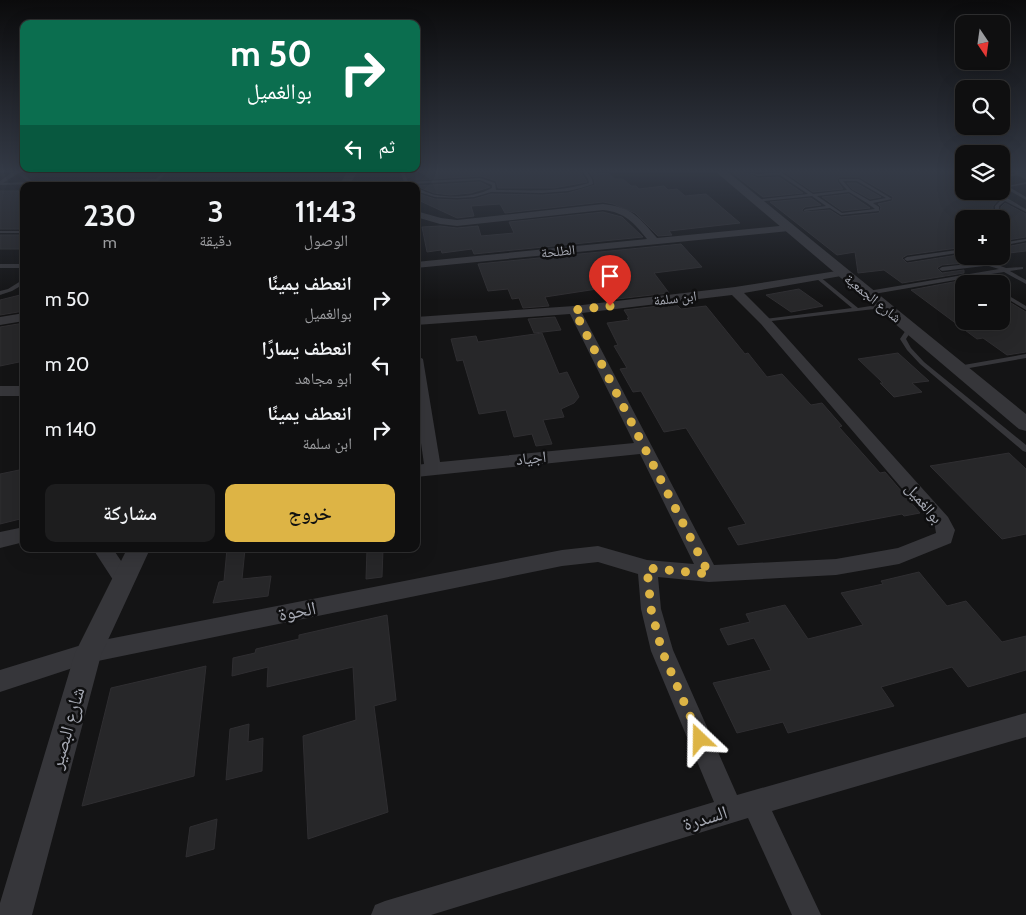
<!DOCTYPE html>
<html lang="ar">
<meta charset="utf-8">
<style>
:root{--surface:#0f0f10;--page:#1d1d1e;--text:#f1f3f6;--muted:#9b9c9f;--line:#2f2f30;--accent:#ddb445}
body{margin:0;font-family:Cabin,"Noto Naskh Arabic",sans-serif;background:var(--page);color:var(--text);direction:rtl;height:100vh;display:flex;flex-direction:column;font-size:19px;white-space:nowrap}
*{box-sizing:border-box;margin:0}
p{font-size:16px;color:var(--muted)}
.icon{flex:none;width:28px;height:28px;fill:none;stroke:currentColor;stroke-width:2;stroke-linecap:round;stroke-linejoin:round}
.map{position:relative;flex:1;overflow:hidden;direction:ltr}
.sheet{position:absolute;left:20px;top:182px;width:400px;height:370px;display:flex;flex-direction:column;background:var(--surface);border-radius:10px;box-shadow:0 5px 20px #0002,0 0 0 1px var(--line);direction:rtl}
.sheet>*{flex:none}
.banner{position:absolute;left:20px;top:20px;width:400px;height:152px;border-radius:10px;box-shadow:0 5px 20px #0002,0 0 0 1px var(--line);direction:rtl;background:#0b6e4f;color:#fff;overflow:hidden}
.needle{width:32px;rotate:167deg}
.tools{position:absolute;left:955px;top:15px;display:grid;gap:10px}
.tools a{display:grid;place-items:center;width:55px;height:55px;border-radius:10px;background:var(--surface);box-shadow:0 5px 20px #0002,0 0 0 1px var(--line);font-size:25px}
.pin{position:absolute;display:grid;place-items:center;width:42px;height:42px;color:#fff;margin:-51px -21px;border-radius:50% 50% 50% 0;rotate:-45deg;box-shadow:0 0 5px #0007}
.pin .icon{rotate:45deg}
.me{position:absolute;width:55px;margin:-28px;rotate:337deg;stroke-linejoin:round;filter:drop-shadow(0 0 4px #0008)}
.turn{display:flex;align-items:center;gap:18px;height:105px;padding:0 25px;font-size:22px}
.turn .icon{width:65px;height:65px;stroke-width:2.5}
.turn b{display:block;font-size:35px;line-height:42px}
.then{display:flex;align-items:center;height:48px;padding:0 25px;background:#0003;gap:10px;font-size:19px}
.eta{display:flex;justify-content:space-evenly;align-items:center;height:85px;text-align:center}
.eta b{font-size:30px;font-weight:600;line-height:35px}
.cta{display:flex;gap:10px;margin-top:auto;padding:10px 25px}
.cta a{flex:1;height:58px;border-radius:10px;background:var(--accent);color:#111;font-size:20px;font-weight:600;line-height:58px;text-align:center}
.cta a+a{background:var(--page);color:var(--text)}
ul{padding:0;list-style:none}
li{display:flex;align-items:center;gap:15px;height:65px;padding:0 25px}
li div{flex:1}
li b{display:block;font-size:19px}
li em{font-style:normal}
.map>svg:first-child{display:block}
.building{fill:#272729;stroke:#2f2e31}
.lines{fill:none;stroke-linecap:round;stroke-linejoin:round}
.service{fill:#36363a;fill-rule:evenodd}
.minor{fill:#36363a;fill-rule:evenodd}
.tertiary{fill:#36363a;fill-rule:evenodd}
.route{stroke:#ddb445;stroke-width:9;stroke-dasharray:0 16.2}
.labels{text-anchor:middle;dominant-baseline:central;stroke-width:5;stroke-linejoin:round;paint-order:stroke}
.far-street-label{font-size:14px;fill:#a7aab4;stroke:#0f0f10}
.street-label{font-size:16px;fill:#a7aab4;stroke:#0f0f10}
.near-street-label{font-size:19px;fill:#a7aab4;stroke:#0f0f10}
</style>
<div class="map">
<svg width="1026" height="915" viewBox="0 0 1026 915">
<rect width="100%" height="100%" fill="#141415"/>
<path class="building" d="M416,172H581L587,182L554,188H498L496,181L481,176L416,180Z
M589,172H595L597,174L608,173L615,179H623L631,186H636L639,189L664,186L668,190L677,189L685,196L706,194L740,223L669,231L672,235L658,236L635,213L613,204L603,202L505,213L500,204L471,206L474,216L457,218L416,199V193L435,199L457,200L474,199L491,194L542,195L568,193L595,185L594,179Z
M731,172H744L758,178L779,177L803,193L763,197Z
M784,172H949L964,181V191H986L999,199L993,206V217L995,219H964V247L907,255L902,258L907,263L964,254V263L942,265L937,268L942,273L964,270V273L902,283L884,270L858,273L855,252L837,255L770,202L811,198L821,205L805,207L802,210L803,212L830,210L841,217L879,213L881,207L878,204L892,201L893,197L859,177H839L837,181L843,189L813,192Z
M480,182L490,187L471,193L450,195L434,193L416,186Z
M847,183H856L881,197L870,199L852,189Z
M0,191H24V229H0Z
M849,194L870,208L842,211L822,197Z
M1005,203L1026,214V237L1001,241V219H996L1000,217L1001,207Z
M603,212L622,217L643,237L474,254L472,249L442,253L441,250L427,252L422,227L440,226L457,228L478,226L481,236L514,233L509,222Z
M0,235H24V249H0Z
M1026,243V251L1001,254V248Z
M681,244L702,267L654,273L669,293L617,299L610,287L545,297L549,306L523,308L519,298L512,299L508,289L488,291L478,264Z
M964,280V321H1001V297L1026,312V352L1007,355L983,338L977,339L911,290Z
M799,289L823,306L791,312L766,295Z
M24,294V311L0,315V300Z
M676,304L681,309L706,306L745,354L748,353L767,377L782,374L811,405L822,403L842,426L839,427L880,473L885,472L920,513L904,516L902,514L738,545L728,528L746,524L686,428L664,432L641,391L633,392L620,369L627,368L614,346L618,345L607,323L629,320L627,318H629L624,310Z
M555,317L561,330L534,333L528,319Z
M24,323V361L0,366V327Z
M542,333L559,374L567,372L579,397L574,403L561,409L564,417L543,420L552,444L536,446L532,434L514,437L506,410L479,414L463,360L457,361L451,339L476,336L478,342Z
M898,353L929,381L912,383L922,392L894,397L880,383H883L858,359Z
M1009,453L1026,469V534L1002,539L930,466Z
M24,469V518L0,524V474Z
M227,549H245L242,579L271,576L268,596L213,603L219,582L224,581Z
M367,549H383L382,577L366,579Z
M919,572L947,606L966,601L1002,642L1026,636V670L968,687L952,667L881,687L894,706L788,733L783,722L737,733L713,683L771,670L754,638L728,645L720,629L750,622L746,614L785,605L808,639L863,625L841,593L883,584L881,581Z
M387,615L396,700L374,706L388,812L308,839L303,736L356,720L353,667L267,687L268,667L232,676L233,658L255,653L256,649L299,639V635Z
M206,666L194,776L82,806L111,688Z
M249,724L248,742L263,738L262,771L226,780L230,729Z
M217,819L214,849L186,857L190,827Z"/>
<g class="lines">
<path class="service" d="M13,172H21L33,182L156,179L163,172H167L153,186H149L153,181L0,185V181ZM18,173L28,182L3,183Z
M400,172H404L408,182L480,178L495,183L496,190C527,190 558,193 589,183L588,179L583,172H587L592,179L593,184L581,188L568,191L542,193L491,192L474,197L457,198L435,197L416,191V188C423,190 429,194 436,195C453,198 476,197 492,188V185L480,180L411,184L412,185L410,186L405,184Z
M746,172L758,174L781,172L813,194L847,190L839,181V179H859L892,199L873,203L879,207V211L841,215L830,208L804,211V210L806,209L826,206L812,196L756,202L754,201V200L808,194L780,175L758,176ZM843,181H857L886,198L870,201L851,190ZM849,192L867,203L875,209L842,213L817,196Z
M951,172H956L964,176V179Z
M1022,173L1023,174L1021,175L1001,177V175Z
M293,182H346L348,183L346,184H292L291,183Z
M1026,182V184L1009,187L1026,197V200L1003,187Z
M988,191C999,191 1016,204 1026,209V212L1005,201L999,206V216L995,217V206L1002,199Z
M0,231H24V233H0Z
M1026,239V241L1001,246V243Z
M964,249V252L907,261L904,259L907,257Z
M984,262L992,263L1006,268L1023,267V269L1010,271L1026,280V284L1004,272L979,276L990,284H983L973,277L868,295L865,293L868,291L999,269L989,266H984L942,271L939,269L942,267Z
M0,264H24V268H0Z
M819,276L858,308L883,304L886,306L883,308L763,322V320L765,319L852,308L817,279L816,278Z
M24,279V284L12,291L0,295V291L8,289Z
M1001,291L1026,306V310L1001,295Z
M910,326L913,328L906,339L911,348L924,362L1026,445V452L1023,451L920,364L907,350L900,339L908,327Z
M1026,354V358L958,370L955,368L958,366Z"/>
<path class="minor" d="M603,204C632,207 639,217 657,238L789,225L794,228L789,231L416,268V262L647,239C634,223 625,212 603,210L457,226L440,224L416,217V211L441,218L457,220Z
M843,270L849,273L847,275L744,293L769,318L948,517L955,530L951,543L899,564L836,575L709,582L658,577L661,609L673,650L737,795L1026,713V737L772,811L821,915H792L748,818L431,915H371L375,905L385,901L714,802L651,651L641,609L638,574L598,562L562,566L88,663L0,692V670L88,643L562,550L598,546L647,560L694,564L640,454L416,477V465L424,464L416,408V355L423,359L440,462L634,443L570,314L416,325V317L574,306L735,287ZM732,295L761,324L935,527L936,533L898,548L836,559L714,565L582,313Z
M24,313V321L0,325V317Z
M0,386H24V396H0Z
M24,527V542L0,548V532Z
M93,549H113L134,580L131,586L124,589L117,586Z"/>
<path class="tertiary" d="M347,172H357L349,186H339Z
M716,172H728L1026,414V431L1019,429Z
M1012,172L1026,173V180Z
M127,549H150L101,655L32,915H0V903L75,653Z"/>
</g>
<linearGradient id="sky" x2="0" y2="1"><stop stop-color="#0b0b0c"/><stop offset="0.57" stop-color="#343a46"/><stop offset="1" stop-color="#343a46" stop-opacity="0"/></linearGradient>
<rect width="1026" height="300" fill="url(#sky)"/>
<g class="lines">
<path class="route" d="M610,306L574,310L709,574L647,568L651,609L662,651L700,739"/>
</g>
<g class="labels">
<g class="far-street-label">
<text transform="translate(558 251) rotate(-6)">الطلحة</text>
<text transform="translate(675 298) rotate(-7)">ابن سلمة</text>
<text transform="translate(873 298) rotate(39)">شارع الجمعية</text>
</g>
<g class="street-label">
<text transform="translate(531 458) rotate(-6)">اجياد</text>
<text transform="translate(924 503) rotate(50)">بوالغميل</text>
</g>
<g class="near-street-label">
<text transform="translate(297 611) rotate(-11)">الحوة</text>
<text transform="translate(67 728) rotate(-74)">شارع البصير</text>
<text transform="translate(705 818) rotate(-17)">السدرة</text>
</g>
</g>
</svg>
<div class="tools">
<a><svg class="needle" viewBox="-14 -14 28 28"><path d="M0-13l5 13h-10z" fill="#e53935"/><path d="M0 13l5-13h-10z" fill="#9b9c9f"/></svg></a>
<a><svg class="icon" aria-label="search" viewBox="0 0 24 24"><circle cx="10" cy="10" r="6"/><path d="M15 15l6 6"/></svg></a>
<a><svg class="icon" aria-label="layers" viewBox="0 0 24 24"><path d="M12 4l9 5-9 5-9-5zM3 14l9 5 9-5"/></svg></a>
<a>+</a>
<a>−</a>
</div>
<div class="pin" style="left:610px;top:306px;background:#d93025"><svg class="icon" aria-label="arrive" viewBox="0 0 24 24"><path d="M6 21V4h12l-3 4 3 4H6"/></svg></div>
<svg class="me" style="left:700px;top:739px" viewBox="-20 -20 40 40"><path d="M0-17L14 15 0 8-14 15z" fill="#ddb445" stroke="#fff" stroke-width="4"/></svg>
<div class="banner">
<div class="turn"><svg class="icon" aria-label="right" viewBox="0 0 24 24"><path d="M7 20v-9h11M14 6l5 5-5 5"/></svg><div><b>50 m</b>بوالغميل</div></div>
<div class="then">ثم<svg class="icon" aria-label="left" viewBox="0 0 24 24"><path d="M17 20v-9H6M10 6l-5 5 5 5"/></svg></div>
</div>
<section class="sheet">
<div class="eta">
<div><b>11:43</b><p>الوصول</p></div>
<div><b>3</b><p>دقيقة</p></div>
<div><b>230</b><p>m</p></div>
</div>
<ul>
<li><svg class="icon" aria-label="right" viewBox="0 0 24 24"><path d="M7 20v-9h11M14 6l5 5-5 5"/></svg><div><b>انعطف يمينًا</b><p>بوالغميل</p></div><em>50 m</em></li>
<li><svg class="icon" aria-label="left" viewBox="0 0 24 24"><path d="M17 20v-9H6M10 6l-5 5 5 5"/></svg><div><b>انعطف يسارًا</b><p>ابو مجاهد</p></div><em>20 m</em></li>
<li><svg class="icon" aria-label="right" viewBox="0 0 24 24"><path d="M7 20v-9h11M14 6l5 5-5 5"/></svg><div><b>انعطف يمينًا</b><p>ابن سلمة</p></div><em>140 m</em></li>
</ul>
<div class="cta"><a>خروج</a><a>مشاركة</a></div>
</section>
</div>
